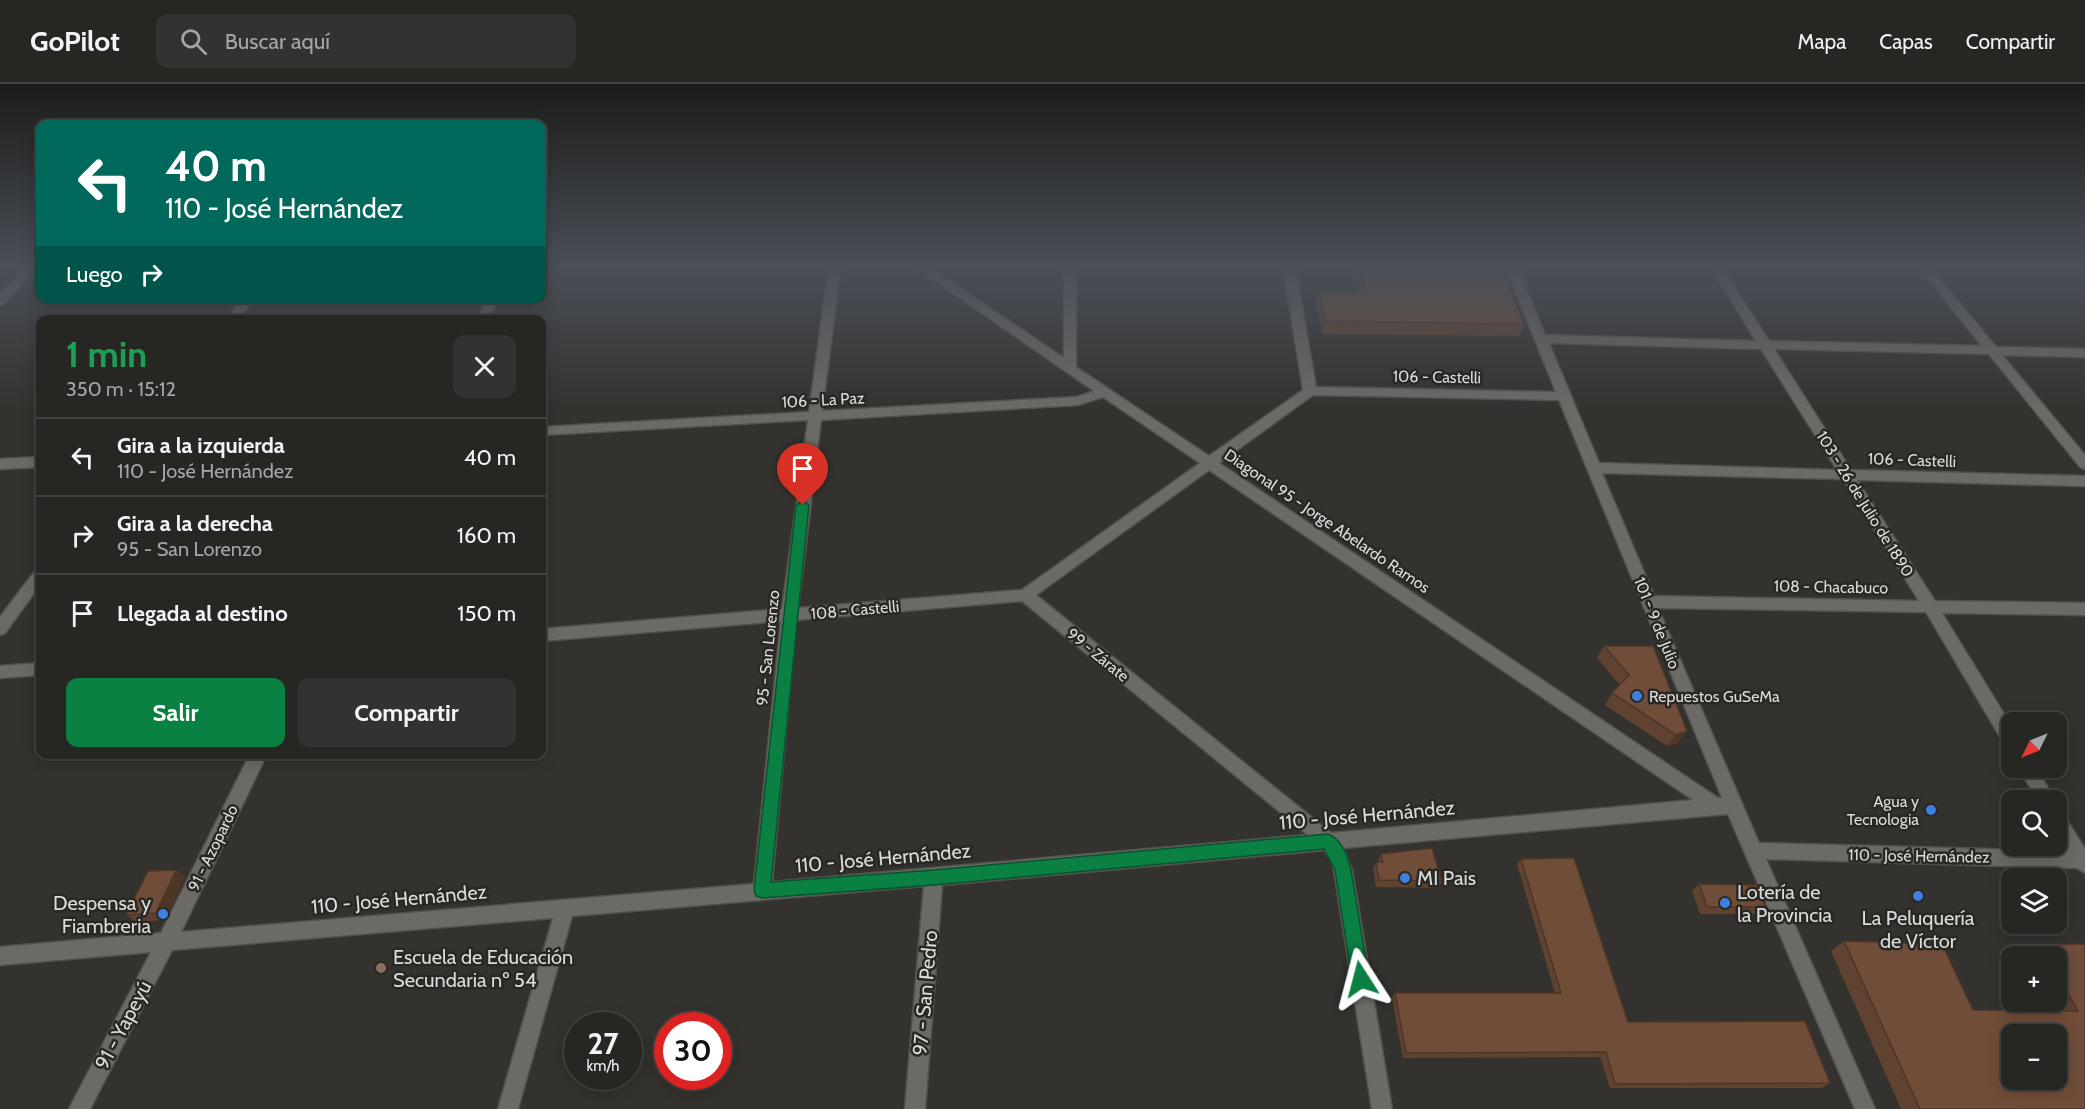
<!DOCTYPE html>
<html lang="es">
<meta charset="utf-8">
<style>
:root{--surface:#262623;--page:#323230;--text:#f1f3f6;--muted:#a4a5a6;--line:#424341;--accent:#0b8043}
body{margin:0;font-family:Cabin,sans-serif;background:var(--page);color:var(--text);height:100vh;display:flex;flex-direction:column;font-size:22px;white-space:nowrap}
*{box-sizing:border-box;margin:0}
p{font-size:20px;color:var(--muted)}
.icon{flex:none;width:33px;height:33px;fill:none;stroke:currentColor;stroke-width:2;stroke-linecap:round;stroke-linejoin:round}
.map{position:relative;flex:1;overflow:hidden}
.details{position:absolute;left:36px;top:231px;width:510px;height:444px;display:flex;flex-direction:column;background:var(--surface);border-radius:12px;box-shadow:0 3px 15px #0003,0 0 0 2px var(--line)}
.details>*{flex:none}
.top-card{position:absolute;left:36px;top:36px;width:510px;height:183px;border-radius:12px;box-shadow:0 3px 15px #0003,0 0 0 2px var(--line);background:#00695c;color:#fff;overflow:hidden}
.needle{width:39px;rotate:227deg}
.fabs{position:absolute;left:2001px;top:628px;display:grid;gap:12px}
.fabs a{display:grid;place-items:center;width:66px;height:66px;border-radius:12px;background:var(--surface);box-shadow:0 3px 15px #0003,0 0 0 2px var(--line);font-size:30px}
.speed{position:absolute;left:564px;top:928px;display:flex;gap:12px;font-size:30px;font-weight:700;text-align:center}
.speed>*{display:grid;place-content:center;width:78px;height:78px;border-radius:50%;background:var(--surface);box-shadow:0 3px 15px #0003,0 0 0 2px var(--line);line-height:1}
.speed small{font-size:15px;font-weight:400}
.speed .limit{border:9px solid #d22;background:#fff;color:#111}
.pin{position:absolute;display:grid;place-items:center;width:51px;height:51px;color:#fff;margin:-62px -26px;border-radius:50% 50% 50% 0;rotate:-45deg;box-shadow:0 0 6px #0007}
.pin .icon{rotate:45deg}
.me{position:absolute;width:66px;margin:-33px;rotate:351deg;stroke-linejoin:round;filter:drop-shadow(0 0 4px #0008)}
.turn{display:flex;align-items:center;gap:21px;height:126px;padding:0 30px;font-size:27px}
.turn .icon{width:78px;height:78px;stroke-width:2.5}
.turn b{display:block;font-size:42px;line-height:51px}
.then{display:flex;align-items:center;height:57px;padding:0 30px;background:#0003;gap:12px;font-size:22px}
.round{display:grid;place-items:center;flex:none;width:63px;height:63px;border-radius:12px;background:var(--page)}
.overview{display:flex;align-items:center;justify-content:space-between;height:102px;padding:0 30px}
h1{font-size:36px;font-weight:800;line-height:45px;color:#1e9e55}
.primary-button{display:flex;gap:12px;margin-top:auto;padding:12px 30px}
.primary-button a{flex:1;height:69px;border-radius:12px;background:var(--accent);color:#fff;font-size:24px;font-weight:800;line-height:69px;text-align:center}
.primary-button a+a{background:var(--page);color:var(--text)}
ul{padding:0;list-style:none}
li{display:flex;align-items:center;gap:18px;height:78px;padding:0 30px;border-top:2px solid var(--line)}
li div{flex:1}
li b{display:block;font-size:22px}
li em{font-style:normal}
header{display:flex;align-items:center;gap:36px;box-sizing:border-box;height:84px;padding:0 30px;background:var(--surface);border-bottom:2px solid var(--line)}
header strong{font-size:28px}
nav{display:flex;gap:33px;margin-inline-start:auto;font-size:21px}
.search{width:420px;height:54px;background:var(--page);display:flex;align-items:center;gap:15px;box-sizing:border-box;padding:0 21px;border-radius:12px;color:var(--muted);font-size:22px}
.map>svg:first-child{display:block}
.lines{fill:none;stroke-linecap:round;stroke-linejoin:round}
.minor-casing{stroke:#51504d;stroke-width:3}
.minor{fill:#6b6a66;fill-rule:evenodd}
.wall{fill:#604230}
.shaded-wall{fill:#4e3627}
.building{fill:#704d38;stroke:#4e3627;stroke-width:1.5;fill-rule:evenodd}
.route{fill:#0b8043;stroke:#07532c;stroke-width:1.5}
.shop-dot{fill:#3f7fe0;stroke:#292825;stroke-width:2}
.education-dot{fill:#8d6e63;stroke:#292825;stroke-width:2}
.labels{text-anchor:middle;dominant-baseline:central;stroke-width:5;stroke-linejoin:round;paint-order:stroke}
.street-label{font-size:16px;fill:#dbdbd9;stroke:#292825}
.poi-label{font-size:16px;fill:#dbdbd9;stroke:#292825;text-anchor:start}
.near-street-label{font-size:20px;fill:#dbdbd9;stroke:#292825}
.near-poi-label{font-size:20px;fill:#dbdbd9;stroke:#292825;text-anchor:start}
</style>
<header>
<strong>GoPilot</strong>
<div class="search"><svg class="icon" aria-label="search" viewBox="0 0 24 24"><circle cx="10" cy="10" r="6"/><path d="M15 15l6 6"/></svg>Buscar aquí</div>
<nav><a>Mapa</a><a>Capas</a><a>Compartir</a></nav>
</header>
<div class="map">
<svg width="2085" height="1025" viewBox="0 0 2085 1025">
<rect width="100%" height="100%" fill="#33322f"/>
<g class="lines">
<g class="minor-casing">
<path id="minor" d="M26,182H38L4,220L0,221V210Z
M829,182H841L822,327L1077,313L1094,307L914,182H927L1064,274V182H1076V283L1209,372L1303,306L1283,182H1295L1316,303L1556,308L1505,182H1517L1545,251L1756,257L1710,182H1721L1769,257L1982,262L1918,182H1929L1996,263L2085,265V273L2002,271L2085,371V385L2080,383L1989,270L1774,265L1851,386L2085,392V402L1857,396L1935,517L2085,519V531L1942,529L2012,643V665L2006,663L1926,528L1658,524L1759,759L2067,767L2056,750V725L2062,728L2085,765V789L2077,784L1766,775L1875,1025H1855L1728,730L1343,764L1352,786L1392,1025H1372L1334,786L1332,777L1324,766L942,801L925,1025H905L924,802L572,832L518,1025H498L553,834L172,866L90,1025H69L151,868L0,881V863L161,849L250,670H267L181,848L754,800L781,537L542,557V545L782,525L808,336L542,351V343L809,328ZM1549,259L1761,265L1837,386L1599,379ZM1313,311L1559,316L1722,714H1718L1219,379ZM1103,313L1200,379L1022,506L798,524L821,336L1078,321ZM1209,386L1693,716L1331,749L1036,511ZM1602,389L1843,395L1919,517L1654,512ZM1022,517L1308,751L772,798L796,536Z
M242,214H254L238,236H226Z
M487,214H499L489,236H477Z
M40,373V383L0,385V375Z
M40,485V501L5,549L0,551V533L35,487Z
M40,579V591L0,594V582Z
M2019,684H2036L2056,717H2038Z"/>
</g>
<use href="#minor" class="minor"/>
</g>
<path class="wall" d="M1353,182H1501L1524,240L1519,252L1323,250L1316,220L1319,208L1359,209Z
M1604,562H1653L1678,659L1667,662L1605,621L1612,609L1620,601L1597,574Z
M1381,770L1442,797L1438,804L1376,803L1373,785L1376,778H1378Z
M1521,775L1628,938L1830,999L1822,1004H1610L1600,973L1403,974L1392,914L1395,909H1555L1517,780Z
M176,786L185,793L165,836L136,838L126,831Z
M1699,800L1765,823L1758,830H1700L1692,807Z
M1844,857L1973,926L2055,927L2051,918H2056V873H2026L2024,870L2040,860H2085V1025H1901L1831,867Z"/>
<path class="shaded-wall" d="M1687,647L1678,659L1667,662L1676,651Z
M176,786L185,793L165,836L156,829Z"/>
<path class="building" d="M1359,182H1501L1524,240L1325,237L1319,208L1365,209Z
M1604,562H1653L1687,647L1676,651L1612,609L1629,591Z
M1432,764L1442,797L1379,796L1376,778H1383L1381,770Z
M1574,774L1628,938L1805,937L1830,999L1615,1000L1606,968L1406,969L1395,909H1561L1521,775Z
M176,786L156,829L126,831L148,787Z
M1699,800L1757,801L1765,823H1707Z
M1844,857L1942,860L1973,926L2078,927L2056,889V873H2048L2040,860H2085V1025H1920ZM2012,951H2056V996H2012Z"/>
<linearGradient id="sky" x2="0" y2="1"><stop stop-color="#1c1c1a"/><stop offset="0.56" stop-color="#4a4f58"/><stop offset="1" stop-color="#4a4f58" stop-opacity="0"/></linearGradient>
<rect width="2085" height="326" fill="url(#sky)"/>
<path class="route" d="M803,417L809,421L771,798L934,786L1328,750C1342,755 1348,773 1351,786L1369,895L1367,901L1361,903L1354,901L1352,895L1335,786L1324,765L934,801L762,814L756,812L754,806L796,421Z"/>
<g class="shop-dot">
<circle cx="1637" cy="612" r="6"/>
<circle cx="1931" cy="726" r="6"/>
<circle cx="1405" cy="794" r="6"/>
<circle cx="1918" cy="812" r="6"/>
<circle cx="1725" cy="819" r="6"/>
<circle cx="163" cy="830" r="6"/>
</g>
<circle class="education-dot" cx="381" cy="884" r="6"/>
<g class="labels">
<g class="street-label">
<text transform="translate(1437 293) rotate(1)">106 - Castelli</text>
<text transform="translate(823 316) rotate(-3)">106 - La Paz</text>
<text transform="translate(1912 376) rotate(2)">106 - Castelli</text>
<text transform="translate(1865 420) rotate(58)">103 - 26 de Julio de 1890</text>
<text transform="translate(1327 437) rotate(34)">Diagonal 95 - Jorge Abelardo Ramos</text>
<text transform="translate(1831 503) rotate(1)">108 - Chacabuco</text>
<text transform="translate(855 526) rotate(-5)">108 - Castelli</text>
<text transform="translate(1657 539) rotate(68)">101 - 9 de Julio</text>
<text transform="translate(768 564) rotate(-84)">95 - San Lorenzo</text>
<text transform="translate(1098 571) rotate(39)">99 - Zárate</text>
<text transform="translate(213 764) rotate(-64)">91 - Azopardo</text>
<text transform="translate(1919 772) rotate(1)">110 - José Hernández</text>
</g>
<g class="poi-label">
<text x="1649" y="612">Repuestos GuSeMa</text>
<text x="1919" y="717" text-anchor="end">Agua y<tspan x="1919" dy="18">Tecnologia</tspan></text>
</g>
<g class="near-street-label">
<text transform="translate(1367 731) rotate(-5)">110 - José Hernández</text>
<text transform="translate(883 774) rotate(-5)">110 - José Hernández</text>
<text transform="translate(399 815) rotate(-5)">110 - José Hernández</text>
<text transform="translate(925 909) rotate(-85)">97 - San Pedro</text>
<text transform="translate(123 941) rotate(-62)">91 - Yapeyú</text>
</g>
<g class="near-poi-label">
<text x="1417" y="794">MI Pais</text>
<text x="1737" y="808">Lotería de<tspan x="1737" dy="23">la Provincia</tspan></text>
<text x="151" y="819" text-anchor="end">Despensa y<tspan x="151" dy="23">Fiambreria</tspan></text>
<text x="1918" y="834" text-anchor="middle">La Peluquería<tspan x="1918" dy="23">de Víctor</tspan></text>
<text x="393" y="873">Escuela de Educación<tspan x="393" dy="23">Secundaria nº 54</tspan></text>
</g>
</g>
</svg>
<div class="fabs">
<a><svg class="needle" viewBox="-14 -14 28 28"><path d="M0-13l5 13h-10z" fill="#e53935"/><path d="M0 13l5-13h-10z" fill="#a4a5a6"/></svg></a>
<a><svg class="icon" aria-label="search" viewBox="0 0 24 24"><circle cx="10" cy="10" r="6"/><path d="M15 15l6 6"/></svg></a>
<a><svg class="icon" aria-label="layers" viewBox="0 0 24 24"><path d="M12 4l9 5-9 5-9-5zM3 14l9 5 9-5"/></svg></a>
<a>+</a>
<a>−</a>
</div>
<div class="speed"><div>27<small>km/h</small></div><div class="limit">30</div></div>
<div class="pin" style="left:803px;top:421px;background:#d93025"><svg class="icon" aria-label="arrive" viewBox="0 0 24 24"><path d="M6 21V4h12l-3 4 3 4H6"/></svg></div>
<svg class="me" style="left:1361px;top:895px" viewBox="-20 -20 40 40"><path d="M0-17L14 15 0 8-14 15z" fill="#0b8043" stroke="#fff" stroke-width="4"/></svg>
<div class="top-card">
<div class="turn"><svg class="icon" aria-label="left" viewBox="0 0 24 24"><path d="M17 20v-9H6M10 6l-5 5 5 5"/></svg><div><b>40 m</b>110 - José Hernández</div></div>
<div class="then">Luego<svg class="icon" aria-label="right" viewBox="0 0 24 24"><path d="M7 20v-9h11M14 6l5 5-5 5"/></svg></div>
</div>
<section class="details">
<div class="overview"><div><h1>1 min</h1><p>350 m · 15:12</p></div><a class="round"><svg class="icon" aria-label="close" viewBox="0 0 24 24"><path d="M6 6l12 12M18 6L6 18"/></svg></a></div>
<ul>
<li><svg class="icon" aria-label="left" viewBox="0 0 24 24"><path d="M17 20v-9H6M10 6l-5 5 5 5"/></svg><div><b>Gira a la izquierda</b><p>110 - José Hernández</p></div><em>40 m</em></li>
<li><svg class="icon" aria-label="right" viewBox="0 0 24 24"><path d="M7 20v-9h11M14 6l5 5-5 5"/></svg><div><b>Gira a la derecha</b><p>95 - San Lorenzo</p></div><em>160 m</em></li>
<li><svg class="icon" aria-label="arrive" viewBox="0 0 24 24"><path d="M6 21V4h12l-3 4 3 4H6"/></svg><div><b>Llegada al destino</b></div><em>150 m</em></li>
</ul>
<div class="primary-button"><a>Salir</a><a>Compartir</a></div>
</section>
</div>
